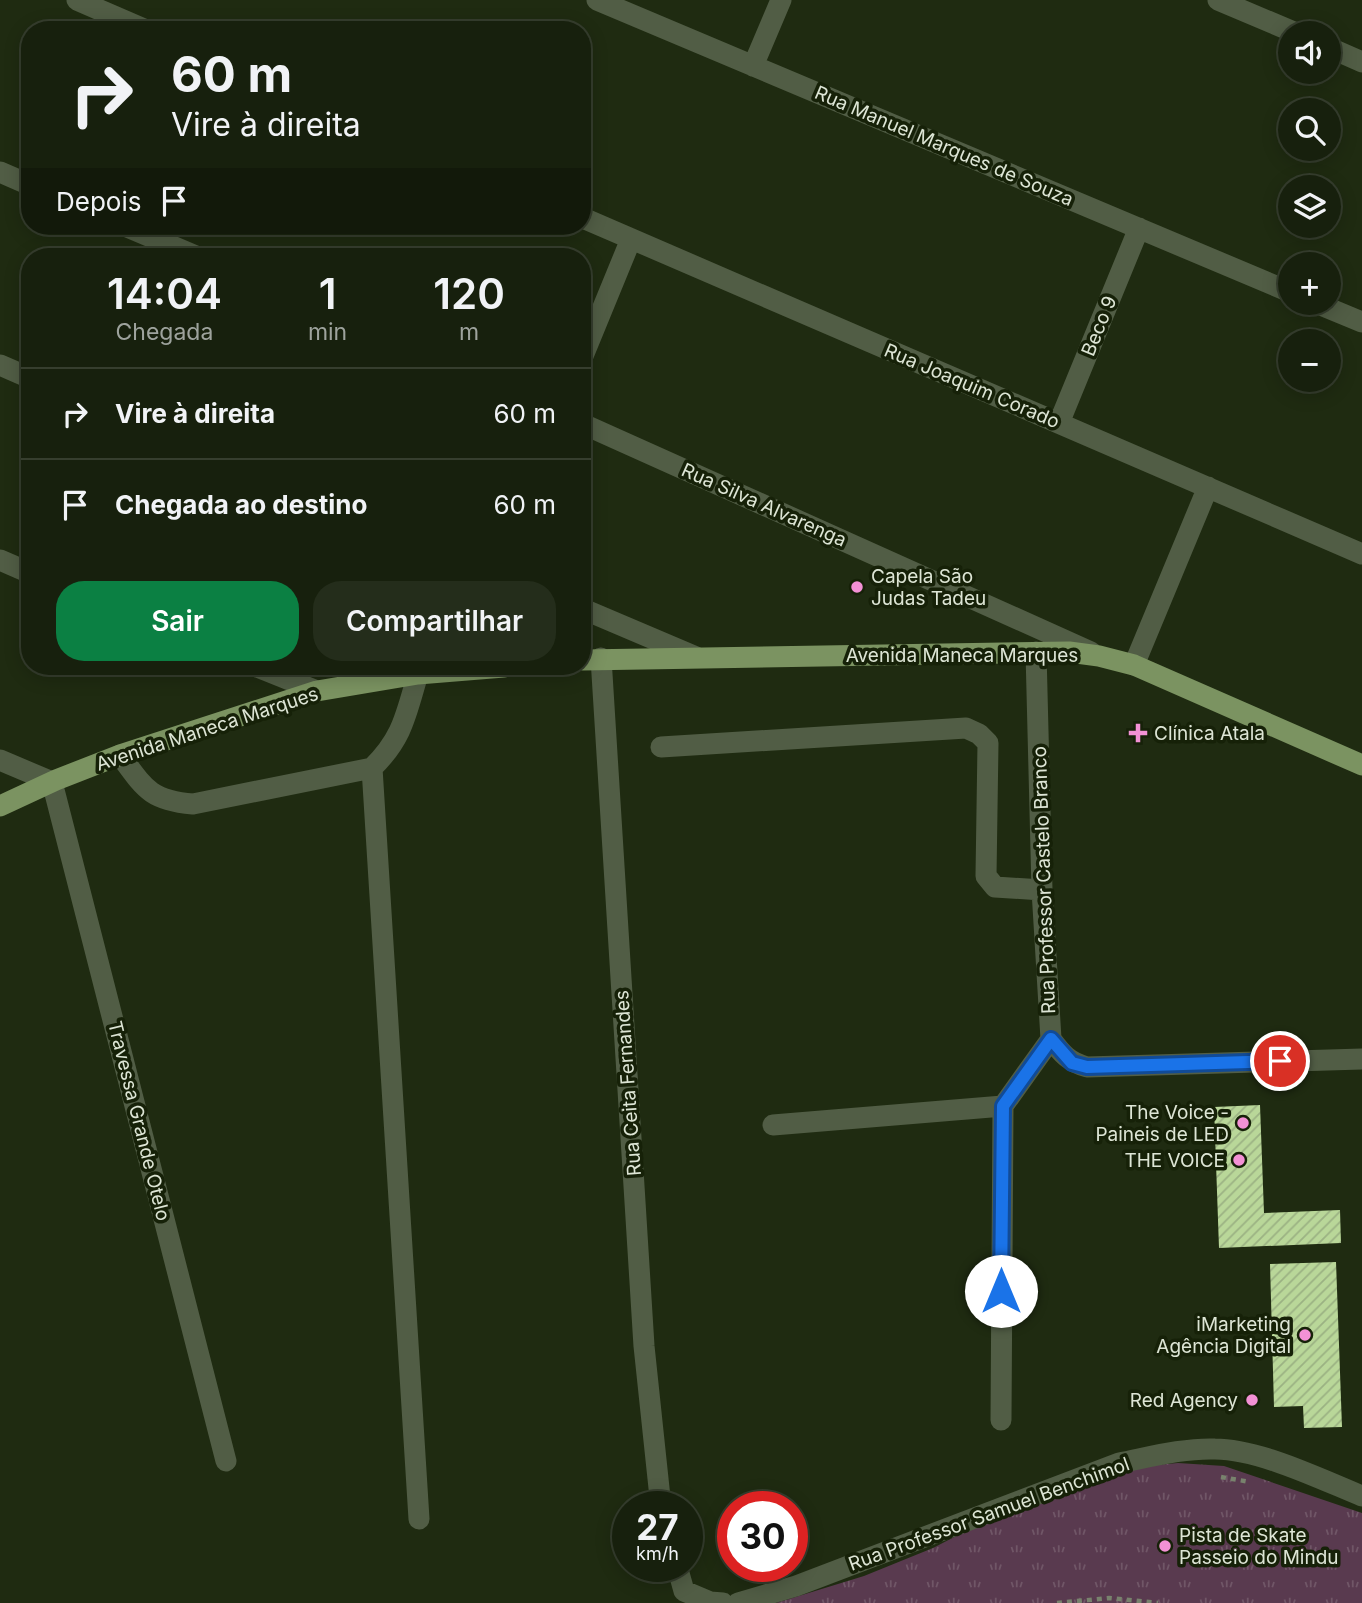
<!DOCTYPE html>
<html lang="pt">
<meta charset="utf-8">
<style>
:root{--surface:#17200d;--page:#242d1b;--text:#f1f3f6;--muted:#9ea39d;--line:#363e2e;--accent:#0b8043}
body{margin:0;font-family:Inter,sans-serif;background:var(--page);color:var(--text);height:100vh;display:flex;flex-direction:column;font-size:26px;white-space:nowrap}
*{box-sizing:border-box;margin:0}
p{font-size:23px;color:var(--muted)}
.icon{flex:none;width:38px;height:38px;fill:none;stroke:currentColor;stroke-width:2;stroke-linecap:round;stroke-linejoin:round}
.map{position:relative;flex:1;overflow:hidden}
.side{position:absolute;left:21px;top:248px;width:570px;height:427px;display:flex;flex-direction:column;background:var(--surface);border-radius:28px;box-shadow:0 4px 18px #0003,0 0 0 2px var(--line)}
.side>*{flex:none}
.banner{position:absolute;left:21px;top:21px;width:570px;height:214px;border-radius:28px;box-shadow:0 4px 18px #0003,0 0 0 2px var(--line);background:#17200d;color:var(--text);overflow:hidden}
.controls{position:absolute;left:1278px;top:21px;display:grid;gap:14px}
.controls a{display:grid;place-items:center;width:63px;height:63px;border-radius:50%;background:var(--surface);box-shadow:0 4px 18px #0003,0 0 0 2px var(--line);font-size:35px}
.speed{position:absolute;left:612px;top:1491px;display:flex;gap:14px;font-size:35px;font-weight:700;text-align:center}
.speed>*{display:grid;place-content:center;width:91px;height:91px;border-radius:50%;background:var(--surface);box-shadow:0 4px 18px #0003,0 0 0 2px var(--line);line-height:1}
.speed small{font-size:18px;font-weight:400}
.speed .limit{border:10px solid #d22;background:#fff;color:#111}
.pin{position:absolute;display:grid;place-items:center;width:60px;height:60px;color:#fff;margin:-30px;border:4px solid #fff;border-radius:50%;box-shadow:0 2px 7px #0007}
.me{position:absolute;width:77px;margin:-38px;rotate:0deg;stroke-linejoin:round;filter:drop-shadow(0 0 5px #0008)}
.turn{display:flex;align-items:center;gap:24px;height:147px;padding:0 35px;font-size:32px}
.turn .icon{width:91px;height:91px;stroke-width:2.5}
.turn b{display:block;font-size:49px;line-height:60px}
.then{display:flex;align-items:center;height:66px;padding:0 35px;background:#0003;gap:14px;font-size:26px}
.eta{display:flex;justify-content:space-evenly;align-items:center;height:119px;text-align:center}
.eta b{font-size:42px;font-weight:600;line-height:49px}
.action{display:flex;gap:14px;margin-top:auto;padding:14px 35px}
.action a{flex:1;height:80px;border-radius:28px;background:var(--accent);color:#fff;font-size:28px;font-weight:600;line-height:80px;text-align:center}
.action a+a{background:var(--page);color:var(--text)}
ul{padding:0;list-style:none}
li{display:flex;align-items:center;gap:21px;height:91px;padding:0 35px;border-top:2px solid var(--line)}
li div{flex:1}
li b{display:block;font-size:26px}
li em{font-style:normal}
.map>svg:first-child{display:block}
.park{fill:url(#park-tufts)}
.building{fill:url(#building-hatch)}
.lines{fill:none;stroke-linecap:round;stroke-linejoin:round}
.path{stroke:#78826d;stroke-width:4.5;stroke-dasharray:5 5;stroke-linecap:butt}
.minor{stroke:#515d45;stroke-width:21}
.major{stroke:#7b9361;stroke-width:21}
.route-casing{stroke:#114b97;stroke-width:18}
.route{stroke:#1a73e8;stroke-width:12}
.poi-dot{fill:#f391d5;stroke:#162108;stroke-width:2.5}
.labels{text-anchor:middle;dominant-baseline:central;stroke-width:7;stroke-linejoin:round;paint-order:stroke}
.street-label{font-size:19px;fill:#dde5d5;stroke:#162108}
.poi-label{font-size:19px;fill:#dde5d5;stroke:#162108;text-anchor:end}
</style>
<div class="map">
<svg width="1362" height="1603" viewBox="0 0 1362 1603">
<defs>
<pattern id="park-tufts" width="24" height="20" patternUnits="userSpaceOnUse" patternTransform="scale(1.75)"><rect width="24" height="20" fill="#593a4f"/><path d="M3 7l-1-3M5 7V3M7 7l1-3M15 17l-1-3M17 17v-4M19 17l1-3" fill="none" stroke="#705667"/></pattern>
<pattern id="building-hatch" width="6" height="6" patternUnits="userSpaceOnUse" patternTransform="scale(1.75)"><rect width="6" height="6" fill="#b9d799"/><path d="M-1 1l2-2M0 6l6-6M5 7l2-2" fill="none" stroke="#9bb283"/></pattern>
</defs>
<rect width="100%" height="100%" fill="#1f2b11"/>
<path class="park" d="M1178,1463L1224,1466L1362,1513V1603H776L864,1576L933,1548L995,1516L1113,1469Z"/>
<path class="building" d="M1260,1105L1264,1213L1340,1210L1341,1243L1219,1248L1214,1107Z
M1336,1262L1342,1427L1304,1428L1303,1406L1274,1407L1270,1264Z"/>
<g class="lines">
<path class="path" d="M1221,1477L1250,1482
M1057,1603L1109,1598L1158,1603"/>
<path class="minor" d="M77,0L146,30
M597,0L1290,292
M1218,0L1296,33
M1328,47L1362,62
M753,66L781,0
M0,172L30,185
M583,218L1362,554
M125,226L198,257
M1316,303L1362,322
M583,356L631,239
M0,365L30,378
M1059,423L1139,228
M583,424L1091,652
M0,560L30,573
M583,609L696,657
M1036,652L1042,890L1051,1039C1062,1054 1069,1062 1087,1067L1362,1059
M601,658L644,1346L661,1507
M1134,665L1208,487
M257,667L317,691
M661,747L966,728L979,734L988,743L986,876L995,887L1042,890
M120,755C145,789 150,800 193,804L372,768C403,738 406,714 418,674
M0,760L52,782L226,1461
M372,768L419,1519
M773,1125L1003,1106
M1001,1420L1003,1106L1051,1039
M677,1566L684,1591
M684,1591L710,1602L723,1603
M738,1603L796,1586L1119,1463C1150,1457 1183,1448 1215,1449C1259,1449 1320,1479 1362,1496"/>
<path class="major" d="M583,660L1069,652L1099,656L1134,665L1362,765
M0,806L56,780L120,755L317,691L418,674L504,667"/>
</g>
<g class="lines">
<g class="route-casing">
<path id="route" d="M1001,1291L1003,1106L1051,1039L1072,1063L1087,1067L1280,1061"/>
</g>
<use href="#route" class="route"/>
</g>
<g class="poi-dot">
<circle cx="857" cy="587" r="7"/>
<path d="M1134.5 722.5h7v7h7v7h-7v7h-7v-7h-7v-7h7z"/>
<circle cx="1243" cy="1123" r="7"/>
<circle cx="1239" cy="1160" r="7"/>
<circle cx="1305" cy="1335" r="7"/>
<circle cx="1252" cy="1400" r="7"/>
<circle cx="1165" cy="1546" r="7"/>
</g>
<g class="labels">
<g class="street-label">
<text transform="translate(944 146) rotate(23)">Rua Manuel Marques de Souza</text>
<text transform="translate(1099 326) rotate(-68)">Beco 9</text>
<text transform="translate(972 386) rotate(23)">Rua Joaquim Corado</text>
<text transform="translate(764 505) rotate(24)">Rua Silva Alvarenga</text>
<text x="962" y="655">Avenida Maneca Marques</text>
<text transform="translate(207 729) rotate(-18)">Avenida Maneca Marques</text>
<text transform="translate(1044 880) rotate(-92)">Rua Professor Castelo Branco</text>
<text transform="translate(628 1083) rotate(-94)">Rua Ceita Fernandes</text>
<text transform="translate(139 1121) rotate(76)">Travessa Grande Otelo</text>
<text transform="translate(989 1514) rotate(-20)">Rua Professor Samuel Benchimol</text>
</g>
<g class="poi-label">
<text x="871" y="576" text-anchor="start">Capela São<tspan x="871" dy="22">Judas Tadeu</tspan></text>
<text x="1154" y="733" text-anchor="start">Clínica Atala</text>
<text x="1229" y="1112">The Voice -<tspan x="1229" dy="22">Paineis de LED</tspan></text>
<text x="1225" y="1160">THE VOICE</text>
<text x="1291" y="1324">iMarketing<tspan x="1291" dy="22">Agência Digital</tspan></text>
<text x="1238" y="1400">Red Agency</text>
<text x="1179" y="1535" text-anchor="start">Pista de Skate<tspan x="1179" dy="22">Passeio do Mindu</tspan></text>
</g>
</g>
</svg>
<div class="controls">
<a><svg class="icon" aria-label="sound" viewBox="0 0 24 24"><path d="M4 9h4l5-4v14l-5-4H4zM17 9q2 3 0 6"/></svg></a>
<a><svg class="icon" aria-label="search" viewBox="0 0 24 24"><circle cx="10" cy="10" r="6"/><path d="M15 15l6 6"/></svg></a>
<a><svg class="icon" aria-label="layers" viewBox="0 0 24 24"><path d="M12 4l9 5-9 5-9-5zM3 14l9 5 9-5"/></svg></a>
<a>+</a>
<a>−</a>
</div>
<div class="speed"><div>27<small>km/h</small></div><div class="limit">30</div></div>
<div class="pin" style="left:1280px;top:1061px;background:#d93025"><svg class="icon" aria-label="arrive" viewBox="0 0 24 24"><path d="M6 21V4h12l-3 4 3 4H6"/></svg></div>
<svg class="me" style="left:1001px;top:1291px" viewBox="-20 -20 40 40"><circle r="19" fill="#fff"/><path d="M0-13L10 11 0 6-10 11z" fill="#1a73e8"/></svg>
<div class="banner">
<div class="turn"><svg class="icon" aria-label="right" viewBox="0 0 24 24"><path d="M7 20v-9h11M14 6l5 5-5 5"/></svg><div><b>60 m</b>Vire à direita</div></div>
<div class="then">Depois<svg class="icon" aria-label="arrive" viewBox="0 0 24 24"><path d="M6 21V4h12l-3 4 3 4H6"/></svg></div>
</div>
<section class="side">
<div class="eta">
<div><b>14:04</b><p>Chegada</p></div>
<div><b>1</b><p>min</p></div>
<div><b>120</b><p>m</p></div>
</div>
<ul>
<li><svg class="icon" aria-label="right" viewBox="0 0 24 24"><path d="M7 20v-9h11M14 6l5 5-5 5"/></svg><div><b>Vire à direita</b></div><em>60 m</em></li>
<li><svg class="icon" aria-label="arrive" viewBox="0 0 24 24"><path d="M6 21V4h12l-3 4 3 4H6"/></svg><div><b>Chegada ao destino</b></div><em>60 m</em></li>
</ul>
<div class="action"><a>Sair</a><a>Compartilhar</a></div>
</section>
</div>
